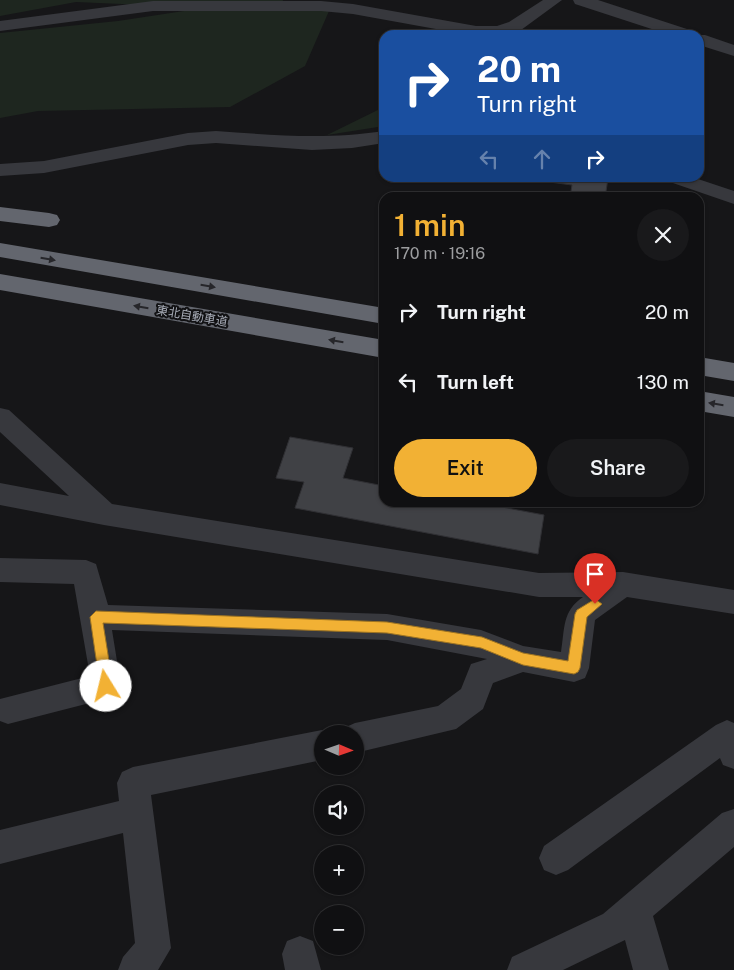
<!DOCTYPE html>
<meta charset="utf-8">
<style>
:root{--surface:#101012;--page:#19191b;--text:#f1f3f6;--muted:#9c9d9f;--line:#303032;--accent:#f2b134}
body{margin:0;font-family:"Public Sans","Noto Sans JP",sans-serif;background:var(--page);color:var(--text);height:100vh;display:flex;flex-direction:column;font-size:19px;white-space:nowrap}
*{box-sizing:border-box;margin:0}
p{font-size:16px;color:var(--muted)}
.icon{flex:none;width:28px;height:28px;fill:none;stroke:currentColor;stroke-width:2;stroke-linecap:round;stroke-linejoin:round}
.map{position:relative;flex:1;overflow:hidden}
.drawer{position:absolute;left:379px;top:192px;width:325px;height:315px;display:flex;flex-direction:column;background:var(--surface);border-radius:15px;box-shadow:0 1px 4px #0004,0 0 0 1px var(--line)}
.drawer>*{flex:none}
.guide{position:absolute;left:379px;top:30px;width:325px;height:152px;border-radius:15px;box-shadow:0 1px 4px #0004,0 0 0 1px var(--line);background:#1a4fa0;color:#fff;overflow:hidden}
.needle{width:32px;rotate:92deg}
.fabs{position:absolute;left:314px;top:725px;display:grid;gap:10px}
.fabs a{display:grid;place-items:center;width:50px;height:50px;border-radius:50%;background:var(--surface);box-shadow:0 1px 4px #0004,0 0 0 1px var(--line);font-size:25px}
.pin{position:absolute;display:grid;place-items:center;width:42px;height:42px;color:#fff;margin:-51px -21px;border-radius:50% 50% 50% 0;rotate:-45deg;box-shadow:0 0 5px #0007}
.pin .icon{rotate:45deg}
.me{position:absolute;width:55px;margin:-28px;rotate:351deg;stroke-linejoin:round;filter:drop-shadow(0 0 4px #0008)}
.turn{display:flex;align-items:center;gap:18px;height:105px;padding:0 15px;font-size:22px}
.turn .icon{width:65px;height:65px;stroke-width:2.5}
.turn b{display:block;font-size:35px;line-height:42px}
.lanes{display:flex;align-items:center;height:48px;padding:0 15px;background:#0003;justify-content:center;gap:25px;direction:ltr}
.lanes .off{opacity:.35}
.round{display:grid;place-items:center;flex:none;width:52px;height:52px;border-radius:26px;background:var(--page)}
.headline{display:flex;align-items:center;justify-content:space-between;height:85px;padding:0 15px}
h1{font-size:30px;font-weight:600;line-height:38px;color:var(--accent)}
.action{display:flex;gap:10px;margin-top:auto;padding:10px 15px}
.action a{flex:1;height:58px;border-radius:30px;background:var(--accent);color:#111;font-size:20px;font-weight:600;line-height:58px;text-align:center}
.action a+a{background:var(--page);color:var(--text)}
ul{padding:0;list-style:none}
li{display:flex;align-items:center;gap:15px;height:70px;padding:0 15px}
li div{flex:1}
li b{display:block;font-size:19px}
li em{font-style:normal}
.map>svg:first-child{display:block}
.green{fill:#1e261f}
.building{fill:#404145;stroke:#303034}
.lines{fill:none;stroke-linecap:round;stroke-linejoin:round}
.minor{fill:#37383d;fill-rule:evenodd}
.highway{fill:#63666e;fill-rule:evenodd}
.oneway{fill:#26262a}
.route{fill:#f2b134;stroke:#9d7322}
.labels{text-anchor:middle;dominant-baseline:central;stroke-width:4;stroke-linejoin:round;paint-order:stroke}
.street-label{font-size:12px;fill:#a8adb8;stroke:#111113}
</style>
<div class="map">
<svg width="734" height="970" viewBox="0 0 734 970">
<rect width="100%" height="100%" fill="#161618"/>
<path class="green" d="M0,0H283L282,4L144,5L76,2L0,16Z
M184,11H329L305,66L230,107L38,111L0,118V33L118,21Z
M384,107V126L327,135Z"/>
<path class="building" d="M519,178H608L605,198H570L572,185Z
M290,437L353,448L343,478L384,486V502H503L502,507L544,515L538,554L295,508L304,482L276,478Z"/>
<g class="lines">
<path class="minor" d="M543,0H562L521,30L503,35H469L353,14L321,11H153L0,31V21L153,1H321L353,4L476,26H497L509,22Z
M573,0H598L693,31L695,35H705L734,45V56L699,45V35H670L575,4Z
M216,131C275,135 325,140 384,131V143L352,148L312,150L216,143L188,145L44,173L0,176V164L44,161L188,133Z
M667,178H695L734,191V204L670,182Z
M0,408L9,410L112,504L539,573L623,572L734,590V614L627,597L595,620L589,668L585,678L574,682L523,672L493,683L483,709L456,729L355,753V734H341L344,728L355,723L438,706L461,689L471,664L487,659L387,640L112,630L121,686L117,696L8,724L0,721V699L90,676L74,584L0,582V558L86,560L96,564L108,605L387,614L481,630L523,646L561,652C565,628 562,611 583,597H539L104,525L0,505V483L69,496L0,432Z
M727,720L734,723V769L723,765L720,758L568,870L556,875L544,870L539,858L544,846L716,725Z
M322,730L331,734H322V760L151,795L171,948L158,970H118L123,957L135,943L123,833L0,864V830L119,801L117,783L122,772L133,767Z
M734,809V847L653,916L669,970H633L625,940L563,970H507L512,957L603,914L722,813Z
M300,936L313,941L321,970H285L282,954L287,941Z"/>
<path class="highway" d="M0,207L49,213L57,215L60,220L57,225L49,227L0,221Z
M0,243L384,308V324L0,257Z
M0,274L384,340V358L0,290Z
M699,357L734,363V381L699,375Z
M699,391L734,397V417L699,411Z"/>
</g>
<defs><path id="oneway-solid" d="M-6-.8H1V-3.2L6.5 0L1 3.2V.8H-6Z" transform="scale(1.25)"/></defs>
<g class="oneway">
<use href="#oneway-solid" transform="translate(48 259) rotate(10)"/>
<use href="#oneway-solid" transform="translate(208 286) rotate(10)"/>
<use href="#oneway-solid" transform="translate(141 307) rotate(-170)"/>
<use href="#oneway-solid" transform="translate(336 341) rotate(-170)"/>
<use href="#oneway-solid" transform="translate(716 404) rotate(-171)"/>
</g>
<path class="route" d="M595,599L602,604L587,617L580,668L578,672L574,674L523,665L481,648L387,633L103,623L113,686L111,690L106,692L102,690L100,686L90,617L96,611L387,622L482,637L523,653L568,661L575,614L577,610Z"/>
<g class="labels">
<g class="street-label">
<text transform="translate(192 316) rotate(10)">東北自動車道</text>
</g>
</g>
</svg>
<div class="fabs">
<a><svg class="needle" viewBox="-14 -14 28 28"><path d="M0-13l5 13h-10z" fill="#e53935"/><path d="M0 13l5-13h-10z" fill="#9c9d9f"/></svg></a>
<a><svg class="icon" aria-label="sound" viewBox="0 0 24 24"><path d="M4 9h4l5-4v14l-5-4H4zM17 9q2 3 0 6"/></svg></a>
<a>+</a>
<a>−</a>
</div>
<div class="pin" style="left:595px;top:604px;background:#d93025"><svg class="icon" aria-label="arrive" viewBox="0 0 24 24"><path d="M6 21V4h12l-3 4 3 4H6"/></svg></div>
<svg class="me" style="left:106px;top:686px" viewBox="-20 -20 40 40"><circle r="19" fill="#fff"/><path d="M0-13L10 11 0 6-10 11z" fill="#f2b134"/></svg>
<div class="guide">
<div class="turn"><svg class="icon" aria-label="right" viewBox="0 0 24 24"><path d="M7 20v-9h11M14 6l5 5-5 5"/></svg><div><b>20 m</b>Turn right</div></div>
<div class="lanes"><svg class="icon off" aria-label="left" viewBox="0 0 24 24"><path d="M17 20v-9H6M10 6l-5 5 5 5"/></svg><svg class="icon off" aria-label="ahead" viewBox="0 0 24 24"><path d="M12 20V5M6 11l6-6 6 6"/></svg><svg class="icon" aria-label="right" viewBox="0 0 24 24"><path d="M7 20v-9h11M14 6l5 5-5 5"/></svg></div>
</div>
<section class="drawer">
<div class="headline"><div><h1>1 min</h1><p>170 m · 19:16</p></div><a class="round"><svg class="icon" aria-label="close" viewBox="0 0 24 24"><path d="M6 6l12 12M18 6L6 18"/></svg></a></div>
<ul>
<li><svg class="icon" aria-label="right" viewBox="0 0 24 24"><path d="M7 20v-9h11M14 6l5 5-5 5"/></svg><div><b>Turn right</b></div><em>20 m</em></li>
<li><svg class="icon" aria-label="left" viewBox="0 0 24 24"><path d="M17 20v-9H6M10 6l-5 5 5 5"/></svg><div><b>Turn left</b></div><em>130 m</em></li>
</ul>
<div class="action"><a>Exit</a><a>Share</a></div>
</section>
</div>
